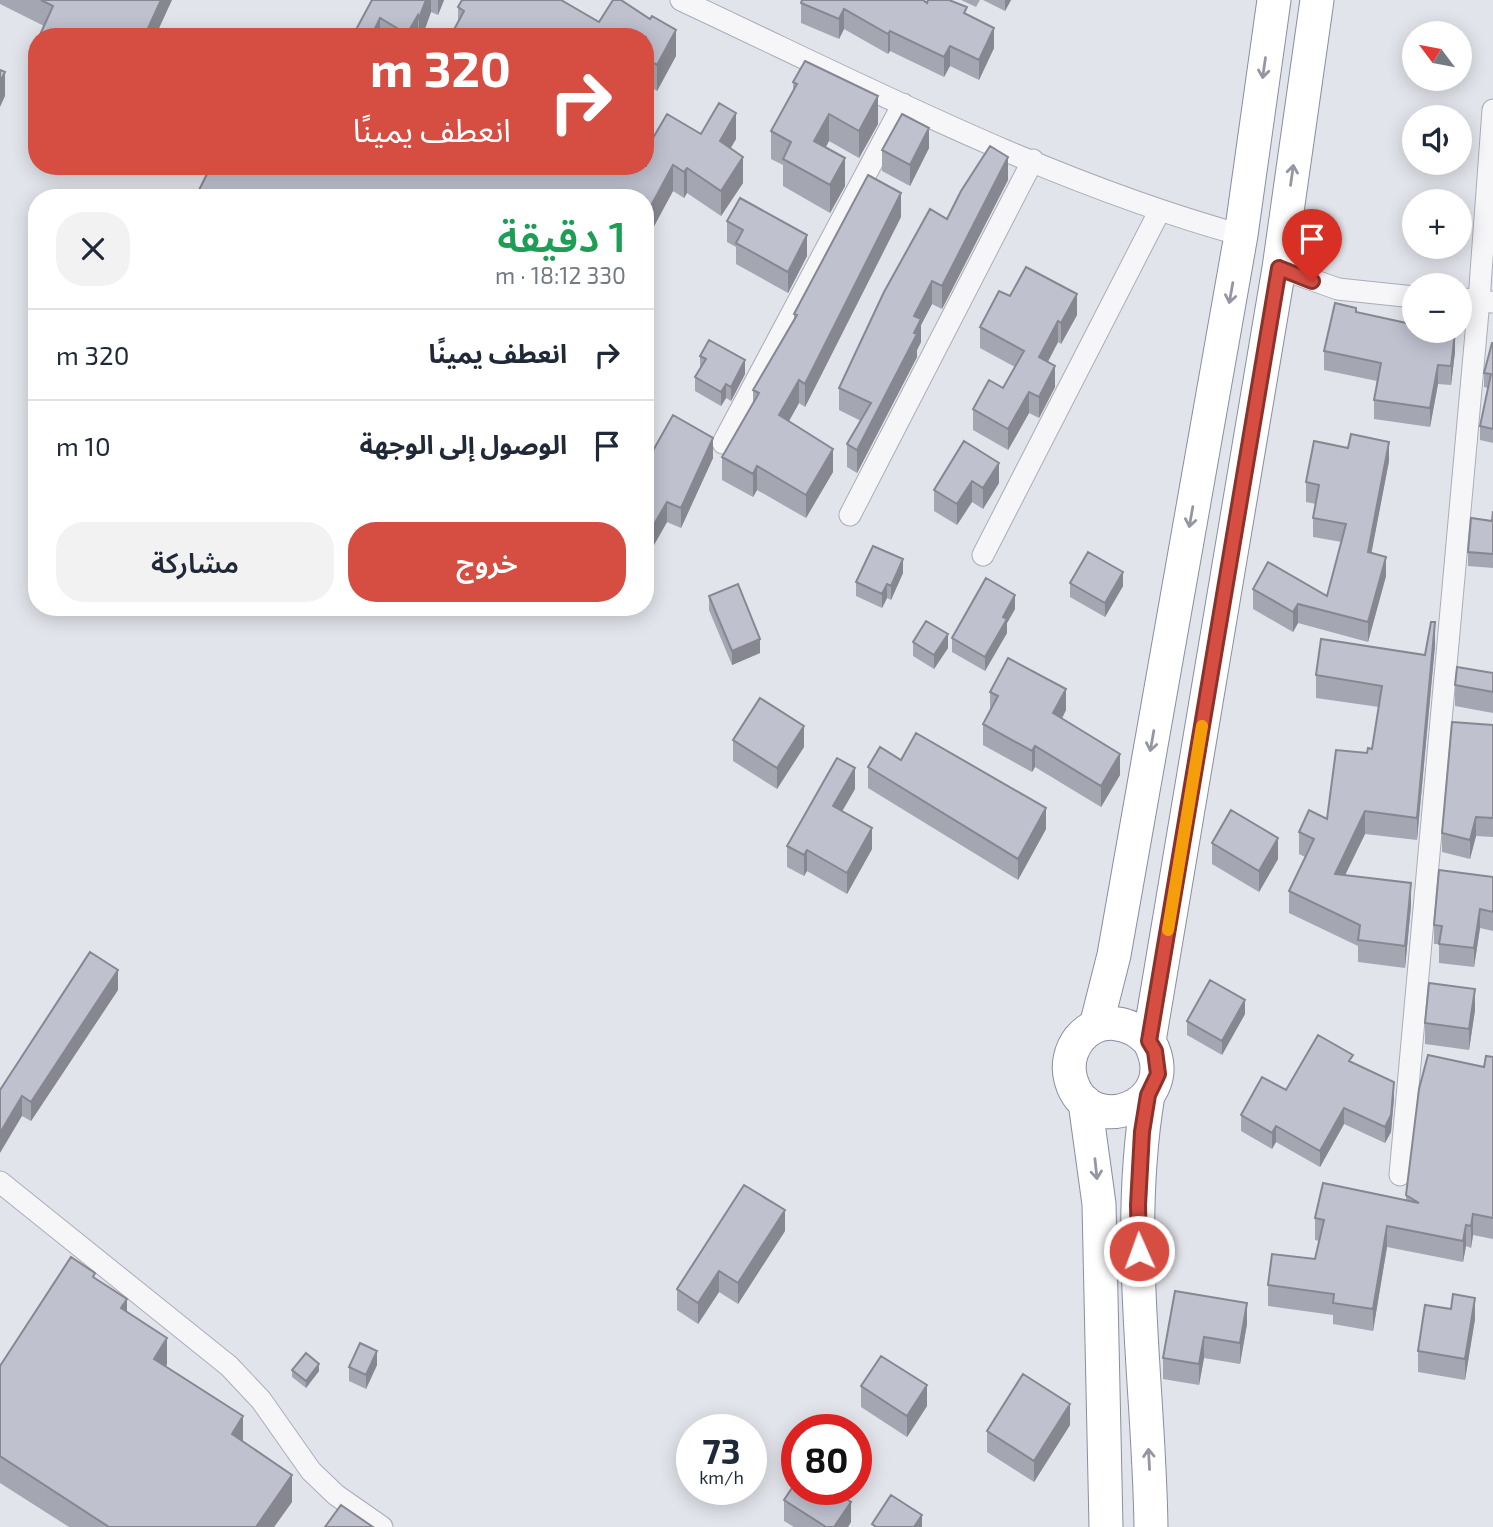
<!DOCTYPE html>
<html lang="ar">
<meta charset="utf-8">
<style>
:root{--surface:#fff;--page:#f2f2f3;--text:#1f2937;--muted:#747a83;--line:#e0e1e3;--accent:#d64d42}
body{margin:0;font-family:"Exo 2","Noto Sans Arabic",sans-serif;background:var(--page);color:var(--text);direction:rtl;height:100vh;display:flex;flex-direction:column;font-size:26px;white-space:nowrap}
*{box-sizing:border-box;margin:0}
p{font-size:23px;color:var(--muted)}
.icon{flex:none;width:38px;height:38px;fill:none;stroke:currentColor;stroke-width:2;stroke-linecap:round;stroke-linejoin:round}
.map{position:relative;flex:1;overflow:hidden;direction:ltr}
.panel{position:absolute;left:28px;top:189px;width:626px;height:427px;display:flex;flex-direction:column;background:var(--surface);border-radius:28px;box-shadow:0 4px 18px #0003;direction:rtl}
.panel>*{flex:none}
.hud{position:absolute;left:28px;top:28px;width:626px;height:147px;border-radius:28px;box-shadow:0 4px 18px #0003;direction:rtl;background:#d64d42;color:#fff;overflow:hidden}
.needle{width:46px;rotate:302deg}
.controls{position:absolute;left:1402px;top:21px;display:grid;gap:14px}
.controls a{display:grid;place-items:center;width:70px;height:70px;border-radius:50%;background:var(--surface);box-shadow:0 4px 18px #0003;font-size:35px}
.speed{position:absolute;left:676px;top:1414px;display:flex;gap:14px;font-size:35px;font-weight:700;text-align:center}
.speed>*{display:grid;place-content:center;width:91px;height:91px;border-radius:50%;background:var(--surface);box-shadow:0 4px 18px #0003;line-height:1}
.speed small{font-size:18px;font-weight:400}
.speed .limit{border:10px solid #d22;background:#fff;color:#111}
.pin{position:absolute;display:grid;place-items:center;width:60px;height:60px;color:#fff;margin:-72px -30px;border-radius:50% 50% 50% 0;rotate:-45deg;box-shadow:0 0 7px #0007}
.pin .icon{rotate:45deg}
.me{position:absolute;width:77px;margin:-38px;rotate:358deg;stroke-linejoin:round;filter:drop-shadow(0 0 5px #0008)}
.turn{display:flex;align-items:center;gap:24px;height:147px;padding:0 28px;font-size:32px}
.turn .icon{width:91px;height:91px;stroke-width:2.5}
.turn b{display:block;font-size:49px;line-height:60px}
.round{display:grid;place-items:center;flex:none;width:74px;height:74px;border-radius:28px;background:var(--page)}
.summary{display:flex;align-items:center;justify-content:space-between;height:119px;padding:0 28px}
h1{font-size:42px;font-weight:600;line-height:52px;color:#1e9e55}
.action{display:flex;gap:14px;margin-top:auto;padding:14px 28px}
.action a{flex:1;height:80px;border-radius:28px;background:var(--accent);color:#fff;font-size:28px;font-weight:600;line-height:80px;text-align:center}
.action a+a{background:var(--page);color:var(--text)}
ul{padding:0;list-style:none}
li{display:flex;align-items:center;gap:21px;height:91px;padding:0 28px;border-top:2px solid var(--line)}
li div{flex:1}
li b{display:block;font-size:26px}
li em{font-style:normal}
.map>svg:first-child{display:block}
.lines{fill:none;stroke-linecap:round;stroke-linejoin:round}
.minor-casing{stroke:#aaadb9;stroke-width:23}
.trunk-casing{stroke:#898da3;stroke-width:35}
.minor{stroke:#f6f6f9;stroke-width:21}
.trunk{stroke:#fff;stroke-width:33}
.wall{fill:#a4a6b2}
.shaded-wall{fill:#868791}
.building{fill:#bfc1cf;stroke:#868791;stroke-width:2}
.oneway{stroke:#9496a2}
.route-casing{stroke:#8b322b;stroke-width:18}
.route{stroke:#d64d42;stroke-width:12}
.slow{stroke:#f59e0b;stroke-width:12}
</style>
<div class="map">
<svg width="1493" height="1527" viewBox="0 0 1493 1527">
<rect width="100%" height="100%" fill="#e2e4eb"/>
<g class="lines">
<g class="minor-casing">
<path id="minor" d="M681,0C863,85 1046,181 1241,235
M1279,268L1338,289L1414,297
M1491,302L1479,300L1493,110
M723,443L903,104
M850,515L1033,160
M983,555L1159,212
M1400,1175L1479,300L1460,299
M0,1182L229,1366L261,1400L311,1471L336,1495L382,1527"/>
</g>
<g class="trunk-casing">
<path id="trunk" d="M1096,1026L1114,955L1241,235L1274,0
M1149,1041C1130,1021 1099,1015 1079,1039C1070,1051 1067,1066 1071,1080C1088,1141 1185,1106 1149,1041L1279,268L1317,0
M1148,1095C1124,1237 1149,1384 1151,1527
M1085,1102L1099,1204L1106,1527"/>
</g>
<use href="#minor" class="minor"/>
<use href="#trunk" class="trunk"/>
</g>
<path class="wall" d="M0,0H172L44,26L0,4Z
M372,0H444L438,15L431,12L422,37H352Z
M462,0H561L599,22L613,0H621L650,19L652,16L676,30V56L657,91L646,84V37H450L458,22V7Z
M961,0H980L976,7Z
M983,0H1011L1005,11Z
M801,3H927L967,14L994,48L979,80L950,66L944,77L890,51L888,54L844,29L839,39L801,23Z
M37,42V70H35V45Z
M793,82L878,124L859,158L829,141L825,148L845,186L830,213L783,186V165L771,159V131L793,91Z
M701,134L736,139L730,148L743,183L721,216L687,193L684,198L673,191L646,241V166Z
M929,148L910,186L882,171V150Z
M1008,180L942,309L932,304L921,325V342L917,350V357L857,473L847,467V444L861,421L839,410V388L947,219Z
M901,217L805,407L799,403L789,421L833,472L806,518L757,490L753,497L722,480V457L753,403V390L794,319V314Z
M727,221L807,256L788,293L736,264V247L727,242Z
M1010,296L1077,315L1061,344L1058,342L1048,362L1055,387L1039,418L1029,413L1008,450L973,430V409L1003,388L1015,367L980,348V327Z
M1356,312L1455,352L1451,385L1438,384L1430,427L1374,419V400L1377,381L1324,370V351Z
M1493,343V443L1480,440V426L1488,388L1484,387V373Z
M700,356L745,374L731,401L726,398L721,406L695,391V377L700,369Z
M964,441L999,483L983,509L972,502L957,525L934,511V490Z
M713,458L681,528L667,522L646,559V463Z
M1389,461L1371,553L1386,576L1368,642L1298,623L1293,632L1253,609V589L1327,596L1342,542L1313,537V518L1316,504L1306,502V482Z
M1493,511V568L1468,566V552L1492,521Z
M903,573L891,600L887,598L882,608L856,596V582Z
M1070,583L1123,586L1105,617L1070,597Z
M709,596L760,653L732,665L709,610Z
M1015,609L1007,623V633L985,671L952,652V638Z
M913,642L948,648L934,669L913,656Z
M1435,645L1417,840L1365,834L1345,875L1411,906L1405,968L1358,962V946L1289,913V891L1305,857L1299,854V832L1327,819L1367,753L1372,749L1379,707L1316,698V675L1425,655Z
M1493,673V713L1455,706V685Z
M990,692L1066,710L1062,719L1120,775L1101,807L1035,767L1032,772L983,745V724L990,710Z
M1493,725V837L1476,836L1470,859L1442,852V833Z
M733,740L804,747L777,789L733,761Z
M901,760L1046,829L1018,880L868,788V767Z
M855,789L842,811L872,849L847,894L807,871L804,876L787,867V846Z
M1212,843L1278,859L1259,892L1212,864Z
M1493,877V931L1480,928L1474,967L1439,963V944H1434V925Z
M118,990L31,1121L22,1116L0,1090Z
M1475,1010L1469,1050L1425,1044V1023Z
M1245,1014L1222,1055L1187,1035V1021Z
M1493,1057V1239L1473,1235L1471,1248L1466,1246L1463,1262L1387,1247L1373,1331L1333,1324V1315L1268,1306V1285L1315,1259L1319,1241L1315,1240V1218L1406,1200V1195L1484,1067Z
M1353,1063L1394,1098L1391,1132L1385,1143L1344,1124L1320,1167L1276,1142L1272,1149L1241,1131V1115L1286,1090Z
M785,1231L738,1304L719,1292L698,1324L677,1310V1289Z
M95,1278L127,1312L167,1364L166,1367L243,1442L292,1502L274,1527H69L0,1483V1366Z
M1175,1291L1247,1324L1240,1364L1204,1358L1199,1385L1163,1379V1358Z
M1475,1319L1465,1380L1418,1372V1351Z
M377,1365L366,1389L349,1381V1367Z
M292,1370L319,1371L306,1388L292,1377Z
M861,1386L927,1406L907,1437L861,1407Z
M1070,1425L1034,1482L987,1452V1431Z
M784,1500L851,1522L848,1527H794L784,1521Z"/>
<path class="shaded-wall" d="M161,0H172L155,37H144Z
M426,0H431V12L422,37H419V18Z
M438,0H444L438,15Z
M1005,0H1011L1005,11Z
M844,9V29L839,39V19Z
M418,15V37H407V34Z
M380,18V37H371Z
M994,28V48L979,80V60Z
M676,30V56L657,91V65Z
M890,31V51L888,54V34Z
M950,46V66L944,77V57Z
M5,72V96L0,107V82Z
M878,96V124L859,158V131Z
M736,113V139L720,167V141Z
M829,114V141L814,169V141Z
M929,128V148L910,186V165Z
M743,157V183L721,216V191Z
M1008,157V180L942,309V286Z
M845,158V186L830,213V185Z
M673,165V191L646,241V215Z
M687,168V193L684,198V172Z
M901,193V217L805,407V384Z
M807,235V256L788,293V272Z
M932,281V304L921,325V342L917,350V357L857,473V450L914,316Z
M1077,294V315L1061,344V323Z
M1058,321V342L1039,378V357Z
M1455,333V352L1451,385V366Z
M745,360V374L731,401V387Z
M1438,365V384L1430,427V408Z
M1055,366V387L1039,418V397Z
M799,380V403L779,439V415Z
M726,384V398L721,406V392Z
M1029,392V413L1008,450V429Z
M713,438V458L681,528V508Z
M1389,442V461L1368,571V552Z
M833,449V472L806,518V495Z
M999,463V483L983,509V488Z
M757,466V490L753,497V474Z
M972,481V502L957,525V504Z
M667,502V522L646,559V538Z
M1386,557V576L1368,642V622Z
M903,559V573L891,600V586Z
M1123,572V586L1105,617V603Z
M887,584V598L882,608V594Z
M1015,595V609L1007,623V633L985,671V657L1003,617Z
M1298,604V623L1293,632V612Z
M1435,622V645L1417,840V818Z
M948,634V648L934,669V655Z
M760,639V653L732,665V651Z
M1066,689V710L1053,734V713Z
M804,726V747L777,789V768Z
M1035,746V767L1032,772V751Z
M1120,754V775L1101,807V786Z
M855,768V789L833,827V806Z
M1046,808V829L1018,880V859Z
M1365,811V834L1335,896V874Z
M1476,817V836L1470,859V840Z
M872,828V849L847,894V873Z
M1278,838V859L1259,892V871Z
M807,850V871L804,876V855Z
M1411,883V906L1405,968V946Z
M1480,909V928L1474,967V948Z
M118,970V990L31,1121V1102Z
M1475,989V1010L1469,1050V1029Z
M1245,1000V1014L1222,1055V1041Z
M1394,1082V1098L1391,1132L1385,1143V1127Z
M22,1096V1116L0,1153V1133Z
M1344,1108V1124L1320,1167V1151Z
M1276,1126V1142L1272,1149V1133Z
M785,1210V1231L738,1304V1283Z
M1473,1214V1235L1471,1248V1226Z
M1466,1225V1246L1463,1262V1241Z
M1387,1226V1247L1373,1331V1309Z
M719,1271V1292L698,1324V1303Z
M1475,1298V1319L1465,1380V1359Z
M127,1299V1325L121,1308Z
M1247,1303V1324L1240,1364V1343Z
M1204,1337V1358L1199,1385V1364Z
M167,1338V1364L154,1385V1359Z
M377,1351V1365L366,1389V1375Z
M319,1364V1371L306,1388V1381Z
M927,1385V1406L907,1437V1416Z
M1070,1404V1425L1034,1482V1461Z
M243,1416V1443L232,1434Z
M292,1475V1502L274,1527H256Z
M851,1502V1522L848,1527H834Z
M922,1515V1527H914Z"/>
<path class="building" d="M41,0H161L144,37H39L53,6Z
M372,0H426L419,18L418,15L407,34L380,18L371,37H352Z
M462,0H561L599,22L613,0H621L650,19L652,16L676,30L657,65L646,59V37H450L464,11L458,7Z
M802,0H923L927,3L928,0H949L967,7L964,13L994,28L979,60L950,46L944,57L890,31L888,34L844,9L839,19L801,3Z
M805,61L878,96L859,131L829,114L814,141L845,158L830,185L783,159L791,142L771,131L797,84L793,82Z
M0,70L5,72L0,82Z
M719,103L736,113L720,141L743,157L721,191L687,168L684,172L673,165L646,215V198H195L211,166H646V150L667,114L701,134Z
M902,114L929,128L910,165L882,150Z
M990,146L1008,157L942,286L932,281L914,316L921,319L914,333L917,334L857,450L847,444L871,403L839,388L884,292L930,209L947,219L961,191Z
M868,175L901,193L805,384L799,380L779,415L833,449L806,495L757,466L753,474L722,457L759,393L753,390L797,315L794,314Z
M740,198L807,235L788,272L736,243L743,230L727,221Z
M1026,267L1077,294L1061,323L1058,321L1039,357L1055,366L1039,397L1029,392L1008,429L973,409L989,380L1003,388L1024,351L980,327L999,291L1010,296Z
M1335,303L1356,308V312L1411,324L1412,314L1414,315V331H1440L1455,333L1451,366L1438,365L1430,408L1374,400L1381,363L1324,351Z
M709,340L745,360L731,387L726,384L721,392L695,377L706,359L700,356Z
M1492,343H1493V429L1480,426L1491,374L1484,373Z
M673,415L713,438L681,508L667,502L646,538V463Z
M1351,434L1389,442L1368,552L1386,557L1368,622L1298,604L1293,612L1253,589L1268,562L1327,596L1346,524L1313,518L1319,485L1306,482L1314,441L1348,448Z
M964,441L999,463L983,488L972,481L957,504L934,490Z
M1493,511V554L1468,552L1471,518L1492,521Z
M873,546L903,559L891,586L887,584L882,594L856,582Z
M1088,552L1123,572L1105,603L1070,583Z
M986,578L1015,595L1003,617L1007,619L985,657L952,638Z
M738,584L760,639L732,651L709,596Z
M926,621L948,634L934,655L913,642Z
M1431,622H1435L1417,818L1365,811L1335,874L1411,883L1405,946L1358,940L1360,925L1289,891L1314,839L1299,832L1309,810L1327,819L1336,750L1367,753L1368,748L1372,749L1382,686L1316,675L1321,639L1425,655Z
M1008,658L1066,689L1053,713L1120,754L1101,786L1035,746L1032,751L983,724L998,696L990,692Z
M1457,667L1493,673V692L1455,685Z
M760,698L804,726L777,768L733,740Z
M1452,722L1493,725V818L1476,817L1470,840L1442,833Z
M916,733L1046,808L1018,859L868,767L880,747L901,760Z
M837,758L855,768L833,806L872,828L847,873L807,850L804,855L787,846Z
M1231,810L1278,838L1259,871L1212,843Z
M1439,870L1493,877V912L1480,909L1474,948L1439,944L1442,926L1434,925Z
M90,952L118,970L31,1102L22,1096L0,1133V1090Z
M1210,980L1245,1000L1222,1041L1187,1021Z
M1429,983L1475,989L1469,1029L1425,1023Z
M1318,1035L1353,1055L1349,1061L1394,1082L1391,1115L1385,1127L1344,1108L1320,1151L1276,1126L1272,1133L1241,1115L1262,1077L1286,1090Z
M1428,1055L1484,1067L1486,1056L1493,1057V1218L1473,1214L1471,1226L1466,1225L1463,1241L1387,1226L1373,1309L1333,1303L1334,1294L1268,1285L1272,1254L1315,1259L1324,1220L1315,1218L1323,1183L1419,1203L1406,1195L1419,1089Z
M744,1185L785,1210L738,1283L719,1271L698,1303L677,1289Z
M71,1257L95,1273L93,1277L127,1299L121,1308L167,1338L154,1359L243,1416L232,1434L292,1475L256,1527H109L0,1456V1366Z
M1175,1291L1247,1303L1240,1343L1204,1337L1199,1364L1163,1358Z
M1453,1294L1475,1298L1465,1359L1418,1351L1425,1305L1451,1309Z
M360,1343L377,1351L366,1375L349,1367Z
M306,1353L319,1364L306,1381L292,1370Z
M881,1356L927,1385L907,1416L861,1386Z
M1023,1374L1070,1404L1034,1461L987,1431Z
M796,1482V1489H832L851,1502L834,1527H826L784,1500Z
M891,1495L922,1515L914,1527H876L872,1524Z
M341,1505L373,1527H325Z"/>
<defs><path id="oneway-shaft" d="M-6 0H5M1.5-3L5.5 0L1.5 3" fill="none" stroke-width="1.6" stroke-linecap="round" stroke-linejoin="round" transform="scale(1.75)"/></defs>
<g class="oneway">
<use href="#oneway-shaft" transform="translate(1264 68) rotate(98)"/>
<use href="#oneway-shaft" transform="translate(1292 175) rotate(-82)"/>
<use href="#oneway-shaft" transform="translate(1231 293) rotate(100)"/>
<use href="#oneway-shaft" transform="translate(1191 517) rotate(100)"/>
<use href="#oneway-shaft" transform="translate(1152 741) rotate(100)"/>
<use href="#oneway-shaft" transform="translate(1096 1169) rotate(84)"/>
<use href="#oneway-shaft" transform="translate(1149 1459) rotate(-93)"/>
</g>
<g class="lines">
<g class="route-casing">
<path id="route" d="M1139,1251L1138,1205L1142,1132L1148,1095L1158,1074L1155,1051L1149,1041L1279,268L1312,281"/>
</g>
<use href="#route" class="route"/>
<path class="slow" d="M1168,930L1202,726"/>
</g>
</svg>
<div class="controls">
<a><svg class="needle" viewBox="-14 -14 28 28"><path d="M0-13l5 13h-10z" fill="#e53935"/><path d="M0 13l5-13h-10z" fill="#747a83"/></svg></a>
<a><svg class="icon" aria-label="sound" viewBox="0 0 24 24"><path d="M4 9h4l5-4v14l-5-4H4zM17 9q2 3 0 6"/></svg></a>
<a>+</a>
<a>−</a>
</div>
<div class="speed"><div>73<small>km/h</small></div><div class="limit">80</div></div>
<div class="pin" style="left:1312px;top:281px;background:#d93025"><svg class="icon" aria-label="arrive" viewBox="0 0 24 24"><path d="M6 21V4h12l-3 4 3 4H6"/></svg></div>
<svg class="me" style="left:1139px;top:1251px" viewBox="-20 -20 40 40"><circle r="17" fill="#d64d42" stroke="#fff" stroke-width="3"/><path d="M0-11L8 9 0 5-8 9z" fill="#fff"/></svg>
<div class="hud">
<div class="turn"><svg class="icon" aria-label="right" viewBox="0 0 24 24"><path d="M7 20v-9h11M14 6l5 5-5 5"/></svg><div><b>320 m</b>انعطف يمينًا</div></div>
</div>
<section class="panel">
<div class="summary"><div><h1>1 دقيقة</h1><p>330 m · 18:12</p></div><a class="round"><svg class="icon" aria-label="close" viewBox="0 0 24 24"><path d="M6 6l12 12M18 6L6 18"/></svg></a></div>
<ul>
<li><svg class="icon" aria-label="right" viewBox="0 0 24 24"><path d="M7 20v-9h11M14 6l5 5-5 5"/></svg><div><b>انعطف يمينًا</b></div><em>320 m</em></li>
<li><svg class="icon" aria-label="arrive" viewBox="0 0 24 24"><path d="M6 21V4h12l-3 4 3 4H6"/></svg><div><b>الوصول إلى الوجهة</b></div><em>10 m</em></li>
</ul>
<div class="action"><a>خروج</a><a>مشاركة</a></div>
</section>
</div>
